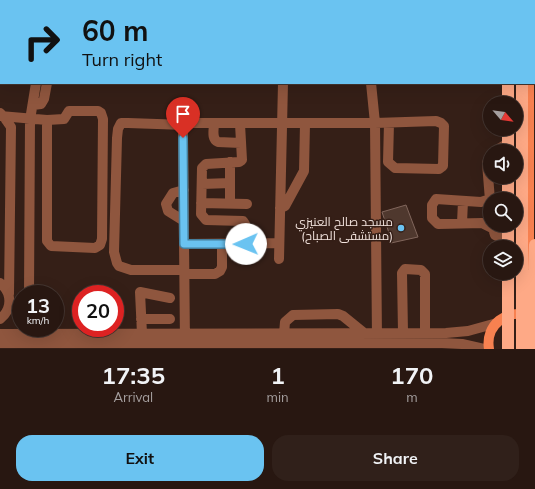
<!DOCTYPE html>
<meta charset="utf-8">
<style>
:root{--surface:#281711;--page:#30201a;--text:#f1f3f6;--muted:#a59f9f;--line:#443631;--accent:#6ac3f1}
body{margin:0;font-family:Mulish,Cairo,sans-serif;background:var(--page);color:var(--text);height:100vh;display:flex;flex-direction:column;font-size:15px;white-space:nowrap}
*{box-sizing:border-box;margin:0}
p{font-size:13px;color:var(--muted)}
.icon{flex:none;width:22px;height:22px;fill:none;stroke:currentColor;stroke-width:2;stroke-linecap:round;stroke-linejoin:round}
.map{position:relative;height:349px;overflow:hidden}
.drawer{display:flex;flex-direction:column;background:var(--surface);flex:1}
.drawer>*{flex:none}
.guide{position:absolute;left:0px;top:0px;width:535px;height:84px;box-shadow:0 4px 16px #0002,0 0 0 1px var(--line);background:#6ac3f1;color:#111;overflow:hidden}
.needle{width:26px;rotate:118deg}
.tools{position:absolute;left:483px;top:96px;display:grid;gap:8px}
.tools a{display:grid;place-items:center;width:40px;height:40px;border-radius:50%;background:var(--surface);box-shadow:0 4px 16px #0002,0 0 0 1px var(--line);font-size:20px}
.speed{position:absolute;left:12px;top:285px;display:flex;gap:8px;font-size:20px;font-weight:700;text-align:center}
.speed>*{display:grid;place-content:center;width:52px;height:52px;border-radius:50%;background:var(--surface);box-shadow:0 4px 16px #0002,0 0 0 1px var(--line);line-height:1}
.speed small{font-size:10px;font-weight:400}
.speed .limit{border:6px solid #d22;background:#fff;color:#111}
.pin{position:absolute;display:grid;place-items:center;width:34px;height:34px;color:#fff;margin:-41px -17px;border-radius:50% 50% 50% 0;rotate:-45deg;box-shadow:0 0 4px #0007}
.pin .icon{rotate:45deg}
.me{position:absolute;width:44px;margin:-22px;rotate:269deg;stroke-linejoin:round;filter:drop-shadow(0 0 3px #0008)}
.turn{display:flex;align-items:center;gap:14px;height:84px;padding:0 16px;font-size:18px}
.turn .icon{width:52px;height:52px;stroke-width:2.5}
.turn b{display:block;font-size:28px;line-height:34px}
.eta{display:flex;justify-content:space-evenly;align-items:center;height:68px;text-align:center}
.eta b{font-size:24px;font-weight:700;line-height:28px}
.action{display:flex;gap:8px;margin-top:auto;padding:8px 16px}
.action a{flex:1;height:46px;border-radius:16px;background:var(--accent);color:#111;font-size:16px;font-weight:700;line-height:46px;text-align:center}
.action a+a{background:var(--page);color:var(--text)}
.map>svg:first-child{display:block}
.building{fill:#4f382e;stroke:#81665c}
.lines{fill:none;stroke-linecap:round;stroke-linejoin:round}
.minor{stroke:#8f563e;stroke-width:10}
.major{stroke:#f78150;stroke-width:10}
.highway{stroke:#fea986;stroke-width:12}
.highway-bridge{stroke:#fea986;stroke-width:12}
.route-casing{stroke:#457f9d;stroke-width:10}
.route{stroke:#6ac3f1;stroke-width:7}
.poi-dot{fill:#6ac3f1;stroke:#351f17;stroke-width:1.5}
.labels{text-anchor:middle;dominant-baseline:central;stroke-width:3;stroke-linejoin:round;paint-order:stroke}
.poi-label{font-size:12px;fill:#f2e3dd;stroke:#351f17;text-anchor:end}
</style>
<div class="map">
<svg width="535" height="349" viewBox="0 0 535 349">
<rect width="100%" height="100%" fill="#351f17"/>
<path class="building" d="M406,205L418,237L391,243L389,236H390L382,212Z"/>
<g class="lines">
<path class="minor" d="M425,0V1
M0,30H1
M371,83L375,123L377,339
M33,105L41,104L44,99L47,83
M69,111H98L101,113L103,119L102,239L100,245L95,248L51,246L47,241V120L64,119Z
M0,113L4,117L11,127L9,294
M0,116L47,120
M214,123C214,130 211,139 218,142L241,143
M240,124L242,160L239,162L206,164L202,168L201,214L206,220L243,221L245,224L246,244
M495,151L505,145
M490,156L487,163L490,200
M202,184L230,183
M184,190L173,193L166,204L168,211L184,221
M490,199L481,202L436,199L432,205V218L438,224L482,223L492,228
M201,203L247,204
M230,204V162
M280,208L285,206L304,171L305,124
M462,223L463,201
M492,225L495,235L505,240
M184,244L279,243
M279,259L283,83
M184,270H131L119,266L117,263L114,252L117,138L118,129L121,123H128L186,125
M185,274H215L220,271L222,267V244
M0,283C12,292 13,309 0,319
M29,294L30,120L36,83
M141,319H170
M403,333L402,273L405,269L421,270L425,274V333
M0,334L446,333L468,331L497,323
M142,334L140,292L170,298
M284,334L285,322L293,315L338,314L343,316L364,333
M0,343H442L462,344L484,349
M185,343L183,138V131L186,125L193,123H375L436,121L441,123L444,126L443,166L439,169L395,168L388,162L389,123"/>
<path class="major" d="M528,0V1
M529,83V264
M489,349C485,325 507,308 529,316"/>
<path class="highway" d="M502,0V1
M522,1V0
M508,83V103
M508,129V151
M508,177V199
M508,225V247"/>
<path class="highway-bridge" d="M508,273V349
M522,349V83
M531,349L535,245"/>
</g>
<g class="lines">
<g class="route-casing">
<path id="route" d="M183,138L184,244H246"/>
</g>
<use href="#route" class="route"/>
</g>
<circle class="poi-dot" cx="401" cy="228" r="4"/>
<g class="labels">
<g class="poi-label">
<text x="393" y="221">مسجد صالح العنيزي<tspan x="393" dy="14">(مستشفى الصباح)</tspan></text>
</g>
</g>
</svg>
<div class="tools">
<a><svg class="needle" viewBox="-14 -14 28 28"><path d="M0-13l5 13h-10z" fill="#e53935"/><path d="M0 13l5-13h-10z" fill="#a59f9f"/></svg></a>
<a><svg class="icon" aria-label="sound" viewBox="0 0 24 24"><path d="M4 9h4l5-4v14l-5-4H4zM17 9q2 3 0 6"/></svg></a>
<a><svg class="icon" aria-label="search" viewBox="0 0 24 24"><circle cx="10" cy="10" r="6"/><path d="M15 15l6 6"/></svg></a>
<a><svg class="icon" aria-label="layers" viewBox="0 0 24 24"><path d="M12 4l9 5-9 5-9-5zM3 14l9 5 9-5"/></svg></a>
</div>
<div class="speed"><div>13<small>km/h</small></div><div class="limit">20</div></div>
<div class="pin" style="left:183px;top:138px;background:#d93025"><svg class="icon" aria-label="arrive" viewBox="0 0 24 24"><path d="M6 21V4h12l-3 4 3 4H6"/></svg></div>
<svg class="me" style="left:246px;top:244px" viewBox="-20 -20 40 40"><circle r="19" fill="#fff"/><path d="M0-13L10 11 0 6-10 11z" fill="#6ac3f1"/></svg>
<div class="guide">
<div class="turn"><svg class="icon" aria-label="right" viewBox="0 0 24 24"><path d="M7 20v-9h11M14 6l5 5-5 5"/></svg><div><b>60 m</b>Turn right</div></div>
</div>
</div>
<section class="drawer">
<div class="eta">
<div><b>17:35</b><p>Arrival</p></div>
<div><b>1</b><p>min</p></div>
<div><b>170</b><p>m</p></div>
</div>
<div class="action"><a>Exit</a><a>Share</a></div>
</section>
